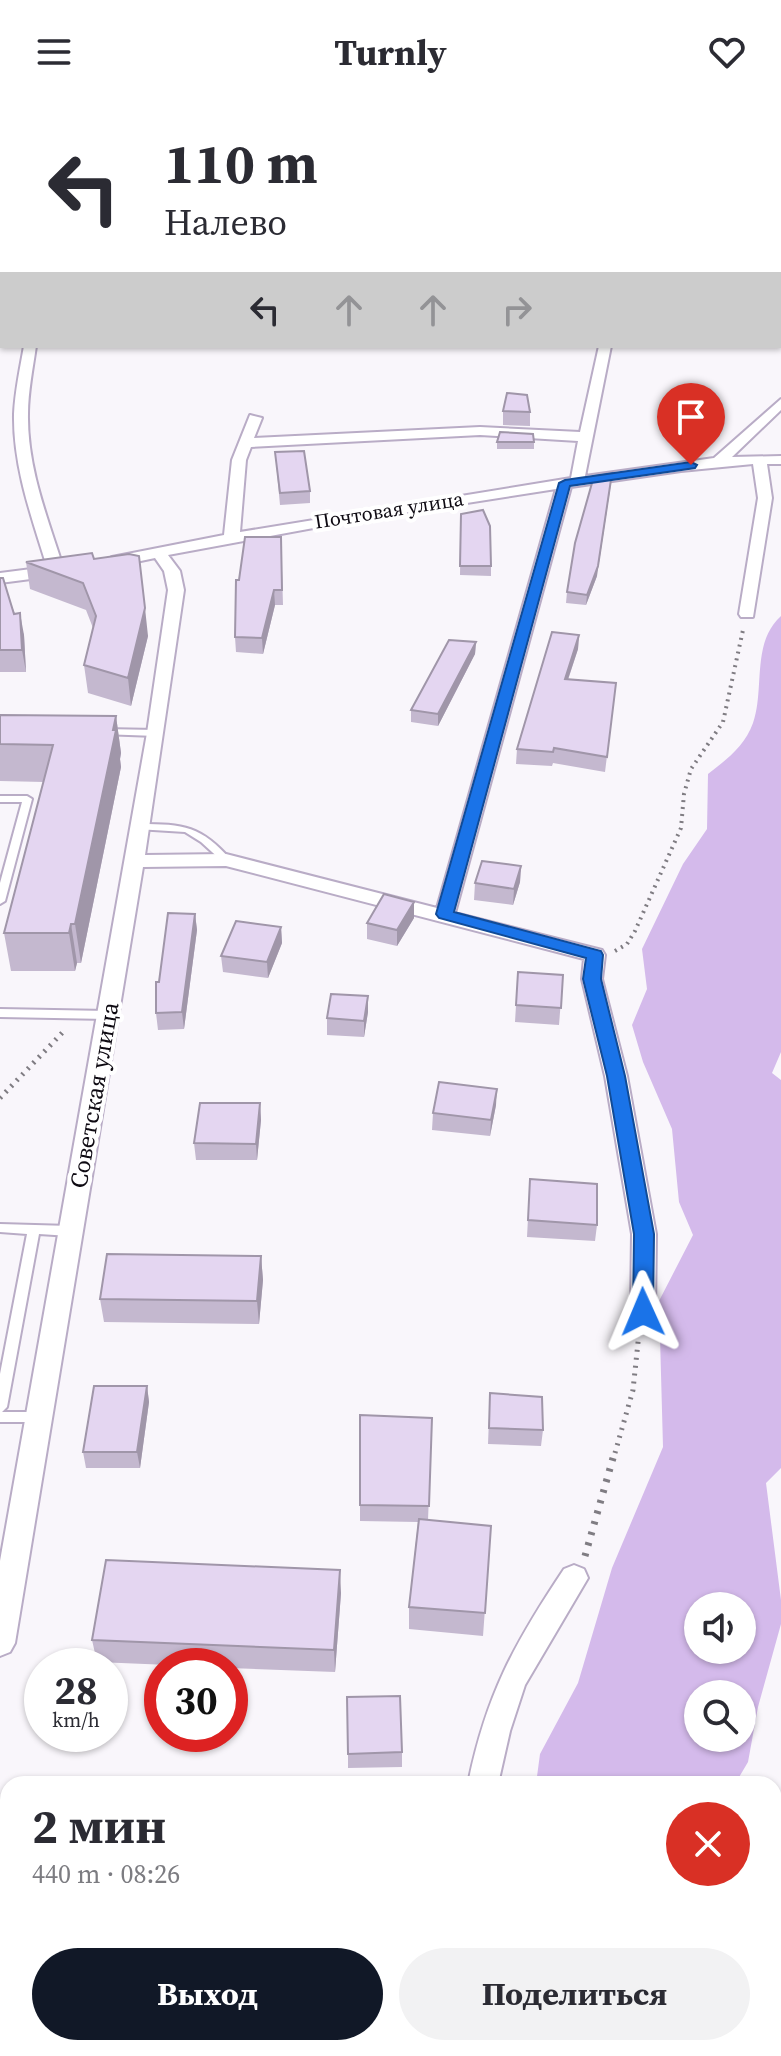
<!DOCTYPE html>
<html lang="ru">
<meta charset="utf-8">
<style>
:root{--surface:#fff;--page:#f2f2f3;--text:#2b2b33;--muted:#7c7c81;--accent:#111827}
body{margin:0;font-family:"Source Serif 4",serif;background:var(--page);color:var(--text);height:100vh;display:flex;flex-direction:column;font-size:30px;white-space:nowrap}
*{box-sizing:border-box;margin:0}
p{font-size:26px;color:var(--muted)}
.icon{flex:none;width:44px;height:44px;fill:none;stroke:currentColor;stroke-width:2;stroke-linecap:round;stroke-linejoin:round}
.map{position:relative;flex:1;overflow:hidden}
.drawer{position:absolute;left:0px;top:1672px;width:782px;height:280px;display:flex;flex-direction:column;background:var(--surface);border-radius:24px 24px 0 0;box-shadow:0 2px 6px #0004}
.drawer>*{flex:none}
.banner{position:absolute;left:0px;top:0px;width:782px;height:244px;box-shadow:0 2px 6px #0004;background:#fff;color:var(--text);overflow:hidden}
.tools{position:absolute;left:684px;top:1488px;display:grid;gap:16px}
.tools a{display:grid;place-items:center;width:72px;height:72px;border-radius:50%;background:var(--surface);box-shadow:0 2px 6px #0004;font-size:40px}
.speed{position:absolute;left:24px;top:1544px;display:flex;gap:16px;font-size:40px;font-weight:700;text-align:center}
.speed>*{display:grid;place-content:center;width:104px;height:104px;border-radius:50%;background:var(--surface);box-shadow:0 2px 6px #0004;line-height:1}
.speed small{font-size:20px;font-weight:400}
.speed .limit{border:12px solid #d22;background:#fff;color:#111}
.pin{position:absolute;display:grid;place-items:center;width:68px;height:68px;color:#fff;margin:-82px -34px;border-radius:50% 50% 50% 0;rotate:-45deg;box-shadow:0 0 8px #0007}
.pin .icon{rotate:45deg}
.me{position:absolute;width:88px;margin:-44px;rotate:359deg;stroke-linejoin:round;filter:drop-shadow(0 0 6px #0008)}
.turn{display:flex;align-items:center;gap:28px;height:168px;padding:0 32px;font-size:36px}
.turn .icon{width:104px;height:104px;stroke-width:2.5}
.turn b{display:block;font-size:56px;line-height:68px}
.lanes{display:flex;align-items:center;height:76px;padding:0 32px;background:#0003;justify-content:center;gap:40px;direction:ltr}
.lanes .off{opacity:.35}
.round{display:grid;place-items:center;flex:none;width:84px;height:84px;border-radius:42px;background:var(--page)}
.summary{display:flex;align-items:center;justify-content:space-between;height:136px;padding:0 32px}
h1{font-size:48px;font-weight:700;line-height:60px}
.action{display:flex;gap:16px;margin-top:auto;padding:16px 32px}
.action a{flex:1;height:92px;border-radius:48px;background:var(--accent);color:#fff;font-size:32px;font-weight:700;line-height:92px;text-align:center}
.action a+a{background:var(--page);color:var(--text)}
header{display:flex;justify-content:space-between;align-items:center;height:104px;padding:0 32px;background:var(--surface);font-size:36px;font-weight:700}
.map>svg:first-child{display:block}
.water{fill:#d4baeb;fill-rule:evenodd}
.lines{fill:none;stroke-linecap:round;stroke-linejoin:round}
.river{fill:#d4baeb;fill-rule:evenodd}
.lane-casing{stroke:#b9acc6;stroke-width:4}
.street-casing{stroke:#b9acc6;stroke-width:4}
.secondary-casing{stroke:#b9acc6;stroke-width:4}
.path-far2{stroke:#7f7c82;stroke-width:4;stroke-dasharray:2 5;stroke-linecap:butt}
.path-far1{stroke:#7f7c82;stroke-width:5;stroke-dasharray:2 6;stroke-linecap:butt}
.path{stroke:#7f7c82;stroke-width:7;stroke-dasharray:3 8;stroke-linecap:butt}
.lane{fill:#fff;fill-rule:evenodd}
.street{fill:#fff;fill-rule:evenodd}
.secondary{fill:#e3ead5;fill-rule:evenodd}
.wall{fill:#c4b8cf}
.shaded-wall{fill:#a096a9}
.building{fill:#e4d6f1;stroke:#a096a9;stroke-width:2}
.route{fill:#1a73e8;stroke:#114b97;stroke-width:2}
.labels{text-anchor:middle;dominant-baseline:central;stroke-width:8;stroke-linejoin:round;paint-order:stroke}
.far-street-label{font-size:20px;fill:#0e0a12;stroke:#fff}
.street-label{font-size:24px;fill:#0e0a12;stroke:#fff}
</style>
<header><svg class="icon" aria-label="menu" viewBox="0 0 24 24"><path d="M4 6h16M4 12h16M4 18h16"/></svg>Turnly<svg class="icon" aria-label="heart" viewBox="0 0 24 24"><path d="M12 20l-8-8c-3-5 5-10 8-4 3-6 11-1 8 4z"/></svg></header>
<div class="map">
<svg width="781" height="1952" viewBox="0 0 781 1952">
<rect width="100%" height="100%" fill="#f9f6fb"/>
<path class="water" d="M781,512V948L772,969L781,976V1364L766,1379L781,1496V1520L758,1603L748,1658L735,1680H536L540,1650L578,1579L612,1464L663,1343L659,1197L693,1131L679,1098L672,1025L643,958L632,921L647,885L642,845L683,760L707,725L708,670C726,656 745,642 753,619C765,585 751,539 781,512ZM698,1502H742V1546H698ZM698,1590H742V1634H698Z
M495,1944H700L695,1952H497Z"/>
<g class="lines">
<path class="river" d="M780,106H781V123H780Z
M0,185H2V203H0Z"/>
<g class="lane-casing">
<path id="lane" d="M104,625L156,626L160,629L156,632L101,630L100,628Z
M0,692H27L32,695L5,797L0,800V779L22,698H0Z
M140,720C184,720 201,722 231,756L226,759L223,758L201,738L185,728L137,725L135,723Z
M0,905L108,907L113,911L108,915L0,913Z
M0,1120L70,1122L74,1124L76,1127L74,1130L70,1132L39,1130L7,1303L2,1308H38L43,1309L45,1313L43,1317L38,1318H0V1270L27,1130L0,1128Z"/>
</g>
<g class="street-casing">
<path id="street" d="M550,0H562L563,2H551Z
M24,242H36C33,264 28,287 28,310C27,364 48,415 64,466L54,472L0,479V469L47,463C32,414 13,363 14,310C15,287 20,265 24,242Z
M599,242H611L585,372L714,354L781,295V306L732,353L781,352V360H767L772,394L753,513H741L739,510L758,394L753,360L681,367L571,383L455,809L602,846L605,851L602,875L627,972L656,1130L655,1208L652,1215L643,1218L634,1215L631,1208L632,1130L605,972L582,875L584,855L226,762L143,763L15,1539L10,1548L0,1552V1457L147,629L168,486L164,467L155,454L112,463L104,458L112,453L224,431L232,356L250,311L262,314L254,334L480,323L580,328ZM480,331L578,337L571,374L240,428L246,356L251,343ZM556,385L437,804L226,750L145,751L184,486L180,467L168,451L346,418Z
M574,1461L584,1465L588,1474L525,1581L510,1627L498,1680H468C486,1591 514,1540 564,1465Z
M407,1944H441L440,1952H406Z"/>
</g>
<g class="secondary-casing">
<path id="secondary" d="M431,0H454L430,2Z
M2,82V92L0,93V83Z"/>
</g>
<path class="path-far2" d="M615,847L627,840L635,827L681,724L684,690L691,665L723,618L743,526"/>
<path class="path-far1" d="M0,994L63,928
M615,1349L633,1286L639,1229"/>
<path class="path" d="M585,1452L615,1347"/>
<use href="#lane" class="lane"/>
<use href="#street" class="street"/>
<use href="#secondary" class="secondary"/>
</g>
<path class="wall" d="M503,307L530,308V322L503,321Z
M497,338H534V345H497Z
M275,348L310,387V399L280,401Z
M461,410L491,462V472L460,471Z
M281,433L283,501H275L263,550L236,548L235,533L239,476Z
M94,455L148,532L131,602L88,589L84,561L93,524L86,506L30,485L26,458Z
M597,472L586,501L566,499L567,488Z
M0,474L24,531L26,568H0Z
M579,531L578,545L568,576L616,579L605,668L553,659L552,662L516,660L517,645Z
M476,538L475,550L438,622L411,618V606Z
M0,611L116,612L121,649L120,655L121,663L81,859H77L75,867H11L4,829L44,678L0,677Z
M521,762L520,778L513,801L474,796L475,779Z
M195,810L197,826L184,925L158,926L156,909L159,878Z
M414,814L397,842L367,835V819Z
M281,823L282,839L268,874L223,868L221,852Z
M518,868L563,871L559,921L515,918Z
M368,908L364,933L327,931V914Z
M260,999L261,1016L257,1056H196L194,1039Z
M496,1001L490,1032L432,1026L433,1009Z
M530,1075L597,1121L595,1137L527,1133Z
M261,1152L263,1176L259,1220L104,1218L100,1195Z
M147,1282L149,1298L140,1364H86L83,1348Z
M490,1289L543,1326L541,1342L488,1340Z
M360,1311L432,1314L428,1416L491,1422L483,1532L409,1525V1503L418,1418L360,1417Z
M341,1489L335,1568L230,1564V1562H193L97,1558L92,1536Z
M402,1648V1663L348,1664V1650Z"/>
<path class="shaded-wall" d="M329,0H365L353,2H329Z
M611,379L597,472L586,501L587,491Z
M274,486L275,501L263,550L262,534Z
M145,504L148,532L131,602L128,574Z
M20,509L24,531L26,568L22,546Z
M579,531L578,545L563,590L565,575Z
M476,538L475,550L438,622V610Z
M116,612L121,649L120,655L121,663L81,859L75,820Z
M521,762L520,778L513,801L514,785Z
M414,798V814L397,842V826Z
M195,810L197,826L184,925L182,908Z
M71,820L77,859L75,867L69,829Z
M281,823L282,839L268,874L267,858Z
M368,892V908L364,933V917Z
M497,985L496,1001L490,1032L491,1016Z
M260,999L261,1016L257,1056L256,1040Z
M261,1152L263,1176L259,1220L257,1197Z
M147,1282L149,1298L140,1364L137,1348Z
M340,1466L341,1489L335,1568L334,1546Z
M63,1944H69L68,1952H62Z"/>
<path class="building" d="M0,0H334L338,2H2V4H0Z
M573,0H620L623,2H574Z
M507,289L527,291L530,308L503,307Z
M500,328L533,330L534,338H497Z
M304,347L310,387L280,389L275,348Z
M612,369L598,462L587,491L567,488L575,439L594,372Z
M483,406L490,422L491,462H460L461,410Z
M245,433H281L282,486H274L262,534L235,533L236,476H239Z
M92,449L94,455L129,450L139,452L145,504L128,574L84,561L96,512L83,479L26,458Z
M0,474H3L14,510L20,509L22,546H0Z
M552,528L579,531L565,575L616,579L607,653L554,644L553,648L517,645Z
M449,536L476,538L438,610L411,606Z
M0,611L116,612L113,626H116L75,820H71L69,829H4L53,641L0,640Z
M482,757L521,762L514,785L475,779Z
M384,790L414,798L397,826L367,819Z
M168,809L195,810L182,908L156,909V878H159Z
M236,817L281,823L267,858L221,852Z
M518,868L563,871L561,904L516,901Z
M331,890L368,892L364,917L327,914Z
M439,978L497,985L491,1016L433,1009Z
M200,999H260L256,1040L194,1039Z
M530,1075L597,1080V1121L528,1116Z
M107,1150L261,1152L257,1197L100,1195Z
M94,1282H147L137,1348H83Z
M490,1289L542,1293L543,1326L489,1324Z
M360,1311L432,1314L429,1402L360,1401Z
M419,1415L491,1422L485,1509L409,1503Z
M106,1456L340,1466L334,1546L92,1536Z
M400,1592L402,1648L348,1650L347,1593Z
M4,1928H8V1944H63L62,1952H1Z
M199,1944H332V1952H198Z"/>
<path class="route" d="M691,358L697,361L695,364L570,382L454,808L601,847L603,851L601,875L625,972L654,1130L653,1208L650,1214H636L633,1208L634,1130L607,972L583,875L586,854L439,814L436,810L559,379L565,376Z"/>
<g class="labels">
<g class="far-street-label">
<text transform="translate(389 406) rotate(-9)">Почтовая улица</text>
</g>
<g class="street-label">
<text transform="translate(94 991) rotate(-80)">Советская улица</text>
</g>
</g>
</svg>
<div class="tools">
<a><svg class="icon" aria-label="sound" viewBox="0 0 24 24"><path d="M4 9h4l5-4v14l-5-4H4zM17 9q2 3 0 6"/></svg></a>
<a><svg class="icon" aria-label="search" viewBox="0 0 24 24"><circle cx="10" cy="10" r="6"/><path d="M15 15l6 6"/></svg></a>
</div>
<div class="speed"><div>28<small>km/h</small></div><div class="limit">30</div></div>
<div class="pin" style="left:691px;top:361px;background:#d93025"><svg class="icon" aria-label="arrive" viewBox="0 0 24 24"><path d="M6 21V4h12l-3 4 3 4H6"/></svg></div>
<svg class="me" style="left:643px;top:1208px" viewBox="-20 -20 40 40"><path d="M0-17L14 15 0 8-14 15z" fill="#1a73e8" stroke="#fff" stroke-width="4"/></svg>
<div class="banner">
<div class="turn"><svg class="icon" aria-label="left" viewBox="0 0 24 24"><path d="M17 20v-9H6M10 6l-5 5 5 5"/></svg><div><b>110 m</b>Налево</div></div>
<div class="lanes"><svg class="icon" aria-label="left" viewBox="0 0 24 24"><path d="M17 20v-9H6M10 6l-5 5 5 5"/></svg><svg class="icon off" aria-label="ahead" viewBox="0 0 24 24"><path d="M12 20V5M6 11l6-6 6 6"/></svg><svg class="icon off" aria-label="ahead" viewBox="0 0 24 24"><path d="M12 20V5M6 11l6-6 6 6"/></svg><svg class="icon off" aria-label="right" viewBox="0 0 24 24"><path d="M7 20v-9h11M14 6l5 5-5 5"/></svg></div>
</div>
<section class="drawer">
<div class="summary"><div><h1>2 мин</h1><p>440 m · 08:26</p></div><a class="round" style="background:#d93025;color:#fff"><svg class="icon" aria-label="close" viewBox="0 0 24 24"><path d="M6 6l12 12M18 6L6 18"/></svg></a></div>
<div class="action"><a>Выход</a><a>Поделиться</a></div>
</section>
</div>
